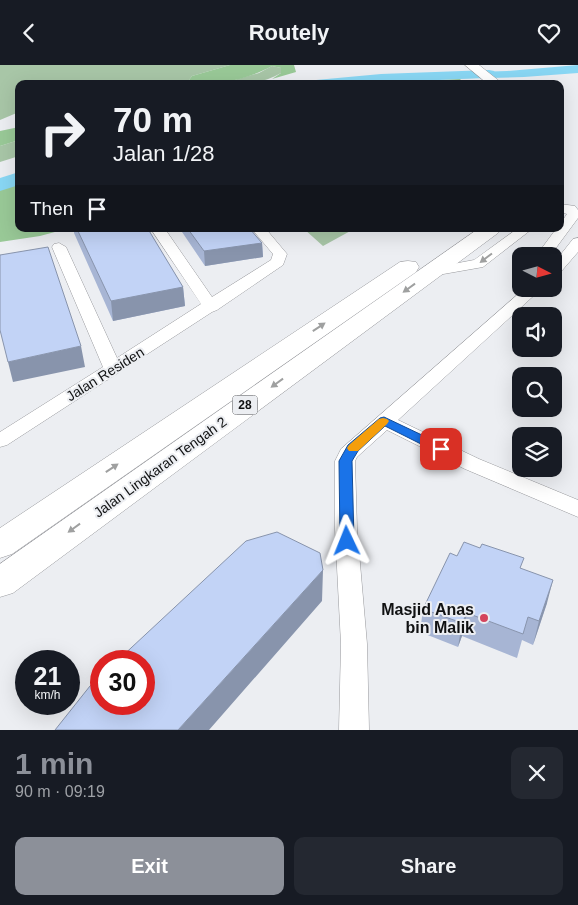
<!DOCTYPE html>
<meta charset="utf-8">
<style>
:root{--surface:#171b24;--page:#242831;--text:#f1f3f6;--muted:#9ea1a6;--accent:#8c9099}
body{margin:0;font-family:Arial,sans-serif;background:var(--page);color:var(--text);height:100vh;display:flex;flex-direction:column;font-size:19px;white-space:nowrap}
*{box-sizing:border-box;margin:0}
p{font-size:16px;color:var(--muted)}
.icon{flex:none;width:28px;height:28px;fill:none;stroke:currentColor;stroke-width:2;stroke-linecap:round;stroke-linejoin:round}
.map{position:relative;height:665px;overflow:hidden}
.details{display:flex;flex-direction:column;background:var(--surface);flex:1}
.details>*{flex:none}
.guide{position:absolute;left:15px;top:15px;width:549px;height:152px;border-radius:10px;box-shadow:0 5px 20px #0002;background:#171b24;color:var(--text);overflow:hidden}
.needle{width:32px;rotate:96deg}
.tools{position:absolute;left:512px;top:182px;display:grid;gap:10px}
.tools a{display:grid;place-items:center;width:50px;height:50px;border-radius:10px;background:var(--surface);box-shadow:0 5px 20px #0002;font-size:25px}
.speed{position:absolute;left:15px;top:585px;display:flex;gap:10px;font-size:25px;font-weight:700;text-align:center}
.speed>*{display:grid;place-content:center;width:65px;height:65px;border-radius:50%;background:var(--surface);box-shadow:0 5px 20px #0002;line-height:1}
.speed small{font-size:12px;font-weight:400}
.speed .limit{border:8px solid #d22;background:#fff;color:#111}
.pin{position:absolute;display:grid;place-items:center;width:42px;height:42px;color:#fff;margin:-21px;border-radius:10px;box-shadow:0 2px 8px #0006}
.me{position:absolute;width:55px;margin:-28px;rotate:358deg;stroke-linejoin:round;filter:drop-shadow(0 0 4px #0008)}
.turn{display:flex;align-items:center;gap:18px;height:105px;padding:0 15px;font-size:22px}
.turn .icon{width:65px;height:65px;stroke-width:2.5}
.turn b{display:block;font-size:35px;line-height:42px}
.then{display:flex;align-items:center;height:48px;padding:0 15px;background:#0003;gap:10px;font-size:19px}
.round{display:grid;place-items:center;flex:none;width:52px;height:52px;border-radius:10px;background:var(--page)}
.headline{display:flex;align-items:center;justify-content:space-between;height:85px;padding:0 15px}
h1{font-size:30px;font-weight:800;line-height:38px;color:var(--accent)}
.action{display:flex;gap:10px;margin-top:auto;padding:10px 15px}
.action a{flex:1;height:58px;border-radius:10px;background:var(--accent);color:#fff;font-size:20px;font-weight:800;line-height:58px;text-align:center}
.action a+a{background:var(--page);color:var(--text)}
header{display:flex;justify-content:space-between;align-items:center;height:65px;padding:0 15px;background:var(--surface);font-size:22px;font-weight:800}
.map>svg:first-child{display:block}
.green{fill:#a8c6a7}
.forest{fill:#99c997}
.water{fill:#89d7f4}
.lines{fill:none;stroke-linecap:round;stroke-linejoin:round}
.river{fill:#89d7f4;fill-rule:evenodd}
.minor-casing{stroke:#98999d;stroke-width:1}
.highway-casing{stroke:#98999d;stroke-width:1}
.minor{fill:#fff;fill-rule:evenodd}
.highway{fill:#fff;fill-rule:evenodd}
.wall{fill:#a7b5d4}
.shaded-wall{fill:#8894ac}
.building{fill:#c2d3f6;stroke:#8894ac}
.oneway{fill:#9fa0a0}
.route{fill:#1a73e8;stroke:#114b97}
.slow{fill:#f59e0b}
.poi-dot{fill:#d4445d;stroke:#eceef2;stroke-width:2}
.labels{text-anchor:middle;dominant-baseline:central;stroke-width:4;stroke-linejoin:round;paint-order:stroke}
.shield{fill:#eceef2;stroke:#525355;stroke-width:1}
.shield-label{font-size:12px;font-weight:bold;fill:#101112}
.street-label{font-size:14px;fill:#101112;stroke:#eceef2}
.near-poi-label{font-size:16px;font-weight:bold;fill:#101112;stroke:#eceef2;text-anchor:end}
</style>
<header><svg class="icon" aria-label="back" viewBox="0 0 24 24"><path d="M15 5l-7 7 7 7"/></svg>Routely<svg class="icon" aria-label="heart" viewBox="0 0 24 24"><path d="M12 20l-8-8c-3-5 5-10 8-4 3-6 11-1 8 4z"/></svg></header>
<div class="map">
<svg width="578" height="665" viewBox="0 0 578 665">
<rect width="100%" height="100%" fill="#eceef2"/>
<path class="green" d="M0,0H230L192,11L186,19H19V47L0,55Z
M272,1L281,3V8C261,20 242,19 220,19L259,8Z
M19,75V91L0,97V81Z
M304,164H354L323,181Z"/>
<path class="forest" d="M230,0H294L296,7L272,14L281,8V3L272,1C242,17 220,19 186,19L192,11Z
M460,14L465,19H354Z
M19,62V75L0,81V66Z
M19,115V164H66L40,171L0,177V122Z"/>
<path class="water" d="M578,0V8L524,12L450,14L444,8L507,6Z"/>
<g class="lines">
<path class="river" d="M489,5L494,6L496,9L494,12L366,19H309L311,16L316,15L381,9Z
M19,107V120L0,126V113Z"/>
<g class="minor-casing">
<path id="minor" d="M560,139L575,141L578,145V153L550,191H536L556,164H560V159L567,149L560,147Z
M151,164H165L212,232L271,195L273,189L252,164H266L287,189L283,200L217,245L212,247L7,380L0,382V367L103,302L52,182L54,179L59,178L66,182L117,293L201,239Z
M517,164H532L483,202L432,211L427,210L425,207L427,204L432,203L474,195Z
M578,173V187L559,209L554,210V198L573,174Z
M524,224H541L398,355L479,394L578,435V452L465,404L387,365L357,392L355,396L357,464L367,579L369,665H339L341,579L335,464V396L341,384Z"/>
</g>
<g class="highway-casing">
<path id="highway" d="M465,0H479L503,19H488Z
M478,164H501L498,168L13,528L0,532V499Z
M408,196L416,197L419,202L416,207L12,489L0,493V463L400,197Z"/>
</g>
<use href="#minor" class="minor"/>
<use href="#highway" class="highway"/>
</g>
<path class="wall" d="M74,164H148L183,222L185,241L113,256L74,168Z
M180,164H250L262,178L263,192L205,201Z
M457,491L521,504L547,538L533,580L522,575L517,593L462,571L458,582L420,567L423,544Z"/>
<path class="shaded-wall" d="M262,178L263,192L205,201L204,186Z
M183,222L185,241L113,256L111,236Z
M81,281L85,302L13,317L8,297Z
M323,505L322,536L209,665H178Z
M553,515L547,538L533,580L539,556Z
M467,548L462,571L458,582L462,558Z"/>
<path class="building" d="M77,164H148L183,222L111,236Z
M188,164H250L262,178L204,186Z
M48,182L81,281L8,297L0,265V190Z
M277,467L320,488L323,505L178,665H55L90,621L101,611V639H144V596H117L246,476Z
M464,477L480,483L482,479L524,493L520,503L553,515L539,556L528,552L523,569L467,548L462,558L423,544L450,488L457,491Z"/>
<defs><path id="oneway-solid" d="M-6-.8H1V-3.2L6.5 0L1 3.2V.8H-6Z" transform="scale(1.25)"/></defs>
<g class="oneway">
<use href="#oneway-solid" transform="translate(486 193) rotate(143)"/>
<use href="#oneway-solid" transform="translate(409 223) rotate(144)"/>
<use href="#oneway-solid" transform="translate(319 262) rotate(-34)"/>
<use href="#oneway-solid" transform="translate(277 318) rotate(144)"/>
<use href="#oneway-solid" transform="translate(112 403) rotate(-34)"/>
<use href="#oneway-solid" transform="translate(74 463) rotate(144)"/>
</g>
<path class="route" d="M384,352L445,381L447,384L445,387H437L385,361L358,386L352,396L354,476L352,479L347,481L342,479L340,476L339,396L348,380L380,353Z"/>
<path class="slow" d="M383,353L387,354L389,356L387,359L358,386H349L347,383L349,380L379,354Z"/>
<circle class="poi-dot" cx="484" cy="553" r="5"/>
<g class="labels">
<rect class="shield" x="232.5" y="330.5" width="25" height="19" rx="4"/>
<g class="shield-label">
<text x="245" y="340">28</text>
</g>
<g class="street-label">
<text transform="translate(105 309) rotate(-32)">Jalan Residen</text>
<text transform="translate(160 402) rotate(-36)">Jalan Lingkaran Tengah 2</text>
</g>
<g class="near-poi-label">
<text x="474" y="544">Masjid Anas<tspan x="474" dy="18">bin Malik</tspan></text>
</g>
</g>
</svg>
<div class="tools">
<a><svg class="needle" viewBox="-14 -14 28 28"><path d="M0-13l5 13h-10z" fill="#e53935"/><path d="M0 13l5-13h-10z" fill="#9ea1a6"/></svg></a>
<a><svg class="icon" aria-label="sound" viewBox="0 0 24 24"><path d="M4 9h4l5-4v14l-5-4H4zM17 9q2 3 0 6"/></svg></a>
<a><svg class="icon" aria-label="search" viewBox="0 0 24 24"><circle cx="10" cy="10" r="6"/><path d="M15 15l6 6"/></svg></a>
<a><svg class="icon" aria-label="layers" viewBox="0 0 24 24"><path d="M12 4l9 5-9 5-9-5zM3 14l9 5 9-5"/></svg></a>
</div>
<div class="speed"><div>21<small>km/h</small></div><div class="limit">30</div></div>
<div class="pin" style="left:441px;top:384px;background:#d93025"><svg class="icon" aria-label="arrive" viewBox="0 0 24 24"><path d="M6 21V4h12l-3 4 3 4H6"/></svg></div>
<svg class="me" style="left:347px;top:476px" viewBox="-20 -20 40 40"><path d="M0-17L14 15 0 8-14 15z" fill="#1a73e8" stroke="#fff" stroke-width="4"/></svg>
<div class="guide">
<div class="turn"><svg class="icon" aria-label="right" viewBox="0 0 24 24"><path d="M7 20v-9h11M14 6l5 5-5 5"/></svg><div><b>70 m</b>Jalan 1/28</div></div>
<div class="then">Then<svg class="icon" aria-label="arrive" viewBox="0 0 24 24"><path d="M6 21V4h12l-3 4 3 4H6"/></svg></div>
</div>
</div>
<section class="details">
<div class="headline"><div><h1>1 min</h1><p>90 m · 09:19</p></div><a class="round"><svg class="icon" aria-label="close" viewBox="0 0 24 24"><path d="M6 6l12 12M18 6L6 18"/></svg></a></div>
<div class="action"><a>Exit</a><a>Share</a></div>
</section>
